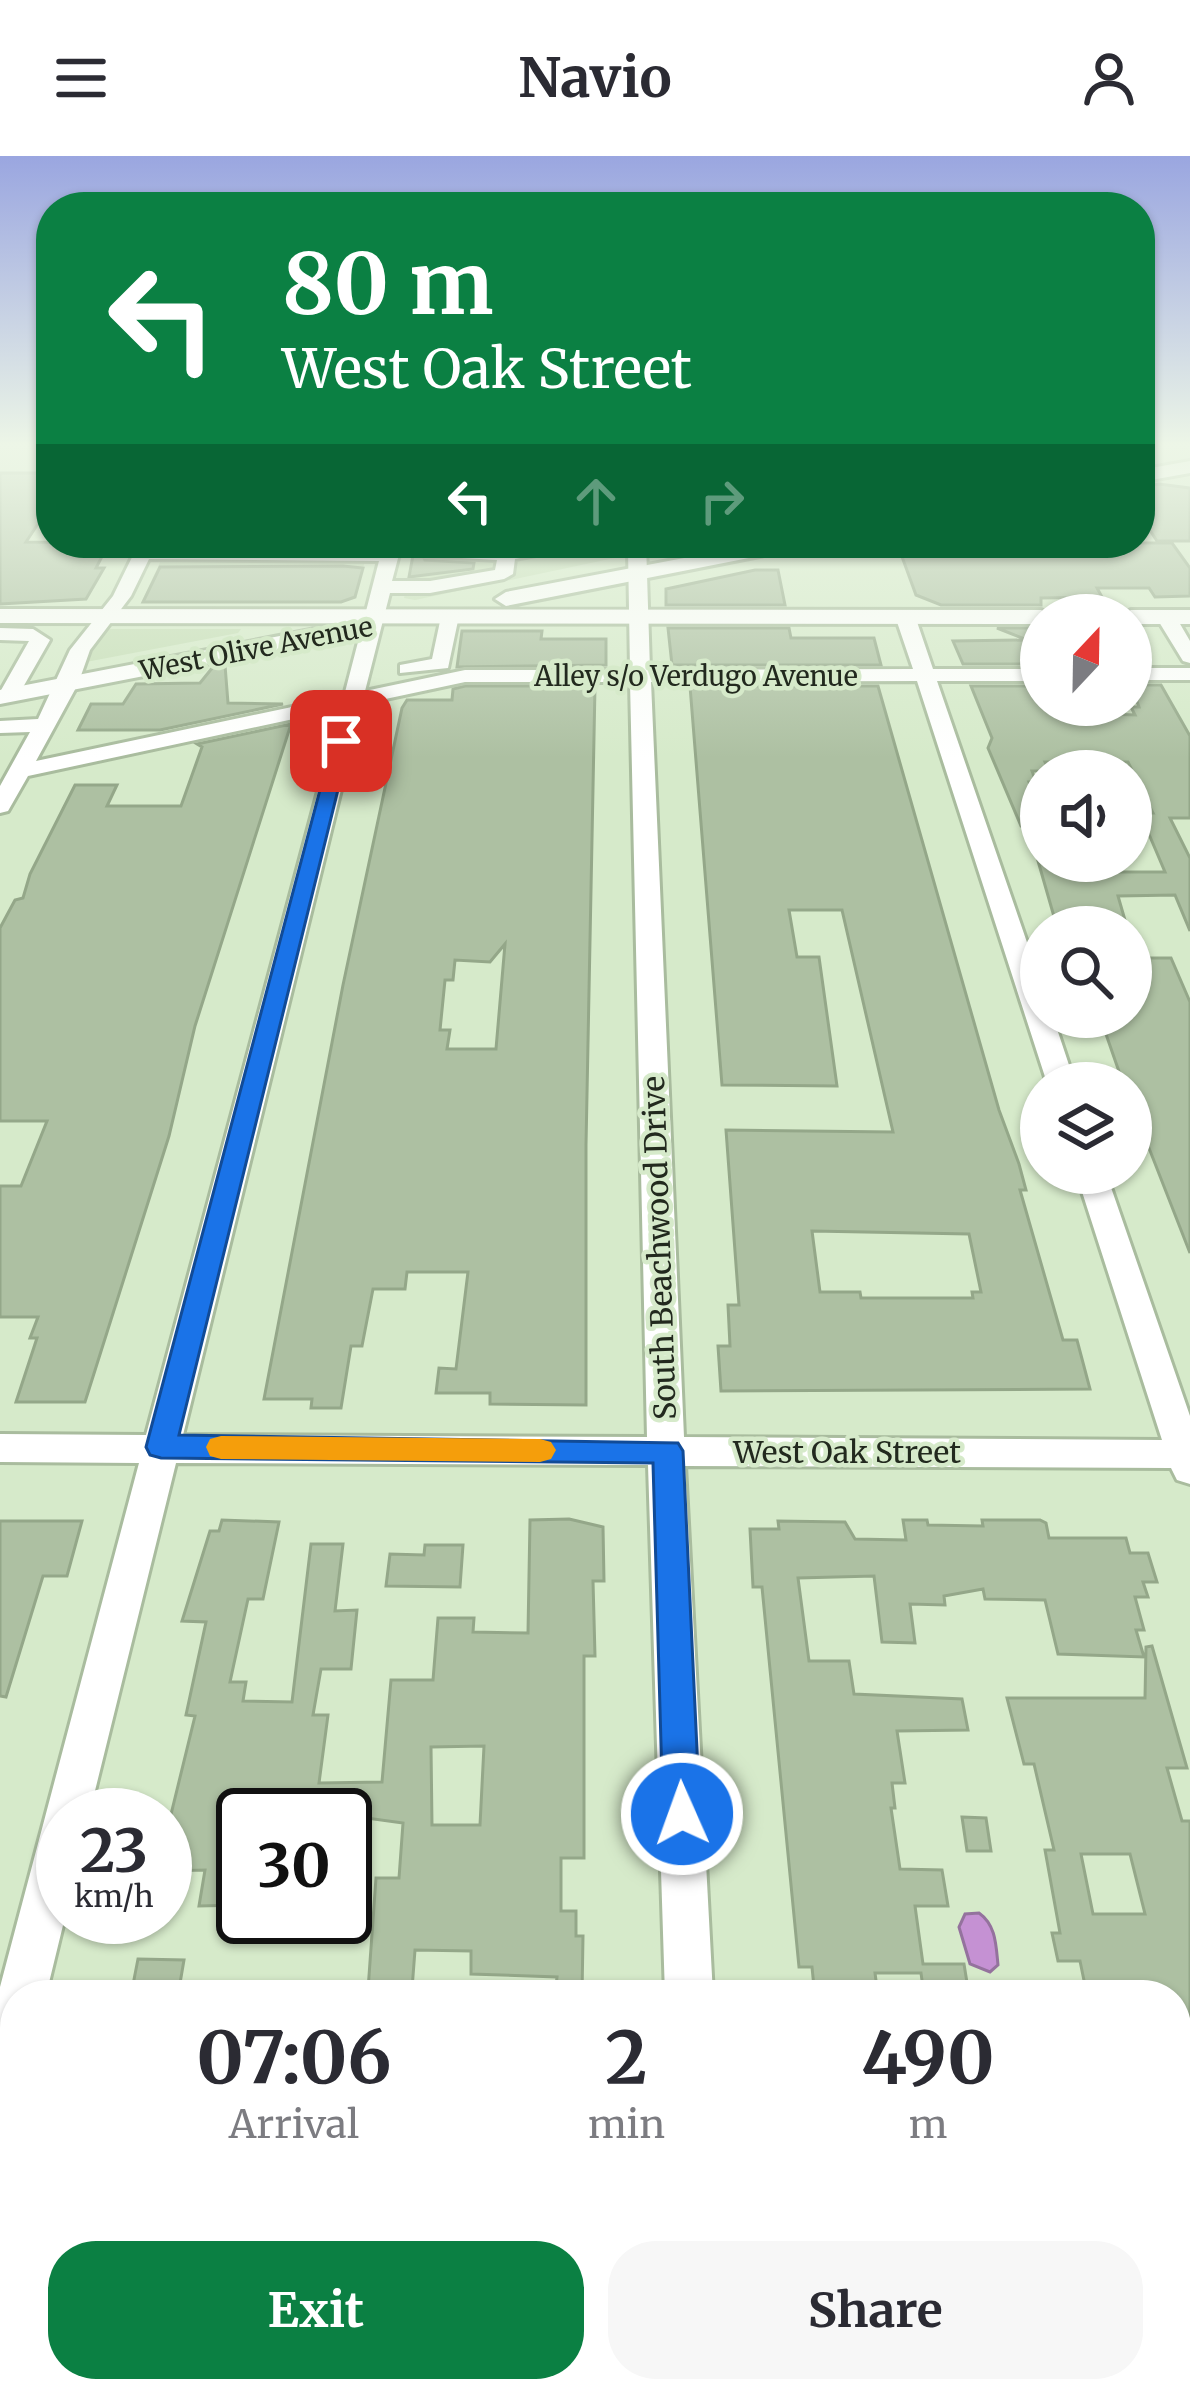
<!DOCTYPE html>
<style>
:root{--surface:#fff;--page:#f7f7f7;--text:#2b2b33;--muted:#7c7c81;--accent:#0b8043}
body{margin:0;font-family:Merriweather,serif;background:var(--page);color:var(--text);height:100vh;display:flex;flex-direction:column;font-size:45px;white-space:nowrap}
*{box-sizing:border-box;margin:0}
p{font-size:39px;color:var(--muted)}
.icon{flex:none;width:66px;height:66px;fill:none;stroke:currentColor;stroke-width:2;stroke-linecap:round;stroke-linejoin:round}
.map{position:relative;flex:1;overflow:hidden}
.sheet{position:absolute;left:0px;top:1824px;width:1191px;height:423px;display:flex;flex-direction:column;background:var(--surface);border-radius:48px 48px 0 0;box-shadow:0 3px 9px #0004}
.sheet>*{flex:none}
.banner{position:absolute;left:36px;top:36px;width:1119px;height:366px;border-radius:48px;box-shadow:0 3px 9px #0004;background:#0b8043;color:#fff;overflow:hidden}
.needle{width:78px;rotate:22deg}
.controls{position:absolute;left:1020px;top:438px;display:grid;gap:24px}
.controls a{display:grid;place-items:center;width:132px;height:132px;border-radius:50%;background:var(--surface);box-shadow:0 3px 9px #0004;font-size:60px}
.speed{position:absolute;left:36px;top:1632px;display:flex;gap:24px;font-size:60px;font-weight:700;text-align:center}
.speed>*{display:grid;place-content:center;width:156px;height:156px;border-radius:50%;background:var(--surface);box-shadow:0 3px 9px #0004;line-height:1}
.speed small{font-size:30px;font-weight:400}
.speed .limit{border:6px solid #111;border-radius:18px;background:#fff;color:#111}
.pin{position:absolute;display:grid;place-items:center;width:102px;height:102px;color:#fff;margin:-51px;border-radius:24px;box-shadow:0 6px 18px #0006}
.me{position:absolute;width:132px;margin:-66px;rotate:358deg;stroke-linejoin:round;filter:drop-shadow(0 0 9px #0008)}
.turn{display:flex;align-items:center;gap:42px;height:252px;padding:0 48px;font-size:54px}
.turn .icon{width:156px;height:156px;stroke-width:2.5}
.turn b{display:block;font-size:84px;line-height:102px}
.lanes{display:flex;align-items:center;height:114px;padding:0 48px;background:#0003;justify-content:center;gap:60px;direction:ltr}
.lanes .off{opacity:.35}
.eta{display:flex;justify-content:space-evenly;align-items:center;height:204px;text-align:center}
.eta b{font-size:72px;font-weight:700;line-height:84px}
.primary-button{display:flex;gap:24px;margin-top:auto;padding:24px 48px}
.primary-button a{flex:1;height:138px;border-radius:48px;background:var(--accent);color:#fff;font-size:48px;font-weight:700;line-height:138px;text-align:center}
.primary-button a+a{background:var(--page);color:var(--text)}
header{display:flex;justify-content:space-between;align-items:center;height:156px;padding:0 48px;background:var(--surface);font-size:54px;font-weight:700}
.map>svg:first-child{display:block}
.built{fill:#c7deb8}
.water{fill:#c591d3;stroke:#94729d;stroke-width:3}
.building{fill:#adc0a2;stroke:#94a789;stroke-width:3;fill-rule:evenodd}
.lines{fill:none;stroke-linecap:round;stroke-linejoin:round}
.minor-casing{stroke:#a9bc9e;stroke-width:6}
.major-casing{stroke:#a9bc9e;stroke-width:6}
.path{stroke:#91a088;stroke-width:3;stroke-dasharray:3 3;stroke-linecap:butt}
.minor{fill:#fff;fill-rule:evenodd}
.major{fill:#fff;fill-rule:evenodd}
.route{fill:#1a73e8;stroke:#114b97;stroke-width:3}
.slow{fill:#f59e0b}
.labels{text-anchor:middle;dominant-baseline:central;stroke-width:9;stroke-linejoin:round;paint-order:stroke}
.far-street-label{font-size:27px;fill:#22291e;stroke:#d6eaca}
.street-label{font-size:30px;fill:#22291e;stroke:#d6eaca}
</style>
<header><svg class="icon" aria-label="menu" viewBox="0 0 24 24"><path d="M4 6h16M4 12h16M4 18h16"/></svg>Navio<svg class="icon" aria-label="person" viewBox="0 0 24 24"><circle cx="12" cy="8" r="4"/><path d="M4 21q1-7 8-7t8 7"/></svg></header>
<div class="map">
<svg width="1190" height="2245" viewBox="0 0 1190 2245">
<rect width="100%" height="100%" fill="#d6eaca"/>
<path class="built" d="M169,387H370L355,441L341,446L150,447L143,443Z
M513,387H618L619,401L415,444L404,442L416,391H511Z
M105,473H241L238,477L86,506Z"/>
<path class="water" d="M979,1757C996,1769 996,1789 998,1809L990,1816L970,1808L959,1771L965,1758Z"/>
<path class="building" d="M0,317H46L43,322H51V348L26,386L109,387L96,412H104L86,443L0,448Z
M1159,328L1190,332V385H1157L1140,359V331Z
M897,387H1172L1190,412V440L1155,441L1149,432H1097L1102,441L1041,442V449H941L916,439Z
M414,394H421L425,404L474,407L473,413L409,421Z
M160,411L343,410L363,412L355,441L341,446H143Z
M755,414H778L785,449H666V433Z
M668,472H789L791,482H874L881,509H672Z
M997,472H1041V508H963L953,485L1027,484Z
M462,475H542L541,483H606V509L457,511Z
M225,509L228,547L283,548L160,574H78L91,548H123L136,528L200,527L213,511Z
M1131,529H1161L1190,580V662H1170L1190,702V775L1175,739L1118,740L1127,771H1057L1038,705H1080L1084,716H1165L1140,657H1153L1128,606H1045L1049,615H1032L1036,626H1029L1041,653V670H1021L988,592L992,582L971,530H1041V549H1072L1075,557L1135,559L1131,551H1139Z
M465,530H595L586,989V1249L490,1248V1237H436L439,1212L456,1213L468,1116H407L405,1133H373L362,1190H351L341,1252H311L312,1243H264L343,829L402,552L407,544H452L453,533ZM505,788L496,893H447L450,874H440L445,824H453L455,804L490,806Z
M690,530H878L999,954L1019,1008L1026,1034H1020L1063,1184H1077L1090,1233L721,1235L718,1190H730L728,1149H739L726,974L893,976L842,754H789L797,801H819L837,930L722,929ZM812,1075L969,1078L981,1136H972L973,1142H861L860,1136H820Z
M291,568L195,870L169,980L85,1246H16L37,1182H30L38,1161H0V1030H21L47,965H0V772L15,744L23,742L30,718L75,629H117L107,650H181L202,591L197,588Z
M1131,802H1171L1190,846V1097L1131,946V927H1123L1100,861H1131Z
M569,1363L603,1371L604,1425H593L595,1500H584V1702H561V1755H576V1780H583L582,1839H555L557,1821L471,1818V1795L415,1794L412,1833L368,1834L376,1722H399L403,1667L345,1659H243L238,1709H243V1749L199,1750L205,1714L165,1715V1683L195,1560L186,1559L206,1466L182,1465L210,1375H219L222,1364L279,1366L263,1443H248L230,1526H246L243,1545L292,1546L311,1388H343L335,1455L357,1454L351,1513H321L313,1559H328L319,1627L382,1626L391,1524H433L438,1462H474L473,1476L528,1477L530,1364ZM484,1590L480,1669H432L431,1591Z
M903,1364H927L928,1369L983,1370L982,1364H1040L1046,1367L1049,1382H1126L1130,1397H1148L1157,1426H1143L1148,1441H1135L1144,1474H1136L1144,1501L1058,1498L1045,1444L985,1443L983,1433L944,1440L945,1449L910,1448L915,1487L882,1486L874,1420L798,1422L809,1505H849L854,1538L962,1543L968,1574L897,1575L905,1627H892L895,1652H891L900,1713L942,1714L948,1750H915L923,1808H964L969,1839H924L921,1817H875L877,1832L814,1831L812,1811H799L762,1431H753L750,1373H779L778,1365L845,1366L855,1383L906,1384Z
M0,1365H82L67,1420H43L6,1541L0,1540Z
M425,1389H463L460,1431L386,1430L390,1398L424,1399Z
M1152,1490L1187,1612H1167L1182,1665H1190V1886L1183,1887L1176,1839H1087L1080,1805H1058L1052,1777H1060L1045,1694H1054L1034,1608H1024L1007,1542H1145L1146,1491ZM1081,1698H1130L1145,1758H1093Z
M962,1661L986,1662L991,1695H967Z
M138,1803L184,1804L178,1839H131Z"/>
<g class="lines">
<g class="minor-casing">
<path id="minor" d="M139,387H157L154,393L382,395L384,387H402L392,425H430L495,414L497,404L425,400V392L431,391C503,394 573,387 646,387L650,514L913,513L895,460L905,454L915,460L933,513H1041V525H937L1041,827V861H1053L1075,927H1047L917,525L651,526L684,1281L1162,1284L1076,1017H1106L1190,1260V1328L1177,1324L1171,1312L685,1310L713,1839H665L648,1309L176,1307L89,1659H63L65,1761L46,1839H15V1943L0,1949V1831L139,1307L0,1306V1278L146,1279L340,553L28,620L8,655L0,657V630L30,576L0,577V565L38,563L70,494L113,440ZM567,393H628L630,514H465L365,535L390,437H430L504,423L513,418L515,403ZM149,403L379,405L344,540L36,605L78,528L90,494L131,440ZM465,526H630L647,1281L183,1279L362,548Z
M669,387H694L726,402L711,406Z
M442,456L459,460L448,512L400,517V509L432,503Z
M1159,457L1176,461L1190,485V507L1183,505L1156,461Z
M0,472L33,473L50,484L18,540L8,546L1,544L0,536L29,485L0,484Z
M1131,512H1190V524H1131Z
M676,2232H732L733,2245H677Z"/>
</g>
<g class="major-casing">
<path id="major" d="M1190,305V317L1140,326V314Z
M763,387H805L795,393L506,450L495,443L506,436Z
M0,453L1041,454L1051,459H1041V468L0,467Z
M1131,454H1190V468H1131V459H1121Z
M331,470L339,472V482L0,548V534Z"/>
</g>
<path class="path" d="M1140,292L1157,295"/>
<use href="#minor" class="minor"/>
<use href="#major" class="major"/>
</g>
<linearGradient id="sky" x2="0" y2="1"><stop stop-color="#9aa6e0"/><stop offset="0.48" stop-color="#edf6e7"/><stop offset="1" stop-color="#edf6e7" stop-opacity="0"/></linearGradient>
<rect width="1190" height="602" fill="url(#sky)"/>
<path class="route" d="M334,581L350,585L179,1279L678,1287L683,1295L700,1658L695,1670L682,1675L669,1670L663,1658L653,1307L161,1302L150,1299L146,1291Z"/>
<path class="slow" d="M221,1280L540,1283L551,1286L556,1294L551,1303L540,1306L221,1303L210,1300L206,1291L210,1283Z"/>
<g class="labels">
<g class="far-street-label">
<text transform="translate(256 492) rotate(-11)">West Olive Avenue</text>
<text x="696" y="520">Alley s/o Verdugo Avenue</text>
</g>
<g class="street-label">
<text transform="translate(659 1092) rotate(-92)">South Beachwood Drive</text>
<text x="847" y="1296">West Oak Street</text>
</g>
</g>
</svg>
<div class="controls">
<a><svg class="needle" viewBox="-14 -14 28 28"><path d="M0-13l5 13h-10z" fill="#e53935"/><path d="M0 13l5-13h-10z" fill="#7c7c81"/></svg></a>
<a><svg class="icon" aria-label="sound" viewBox="0 0 24 24"><path d="M4 9h4l5-4v14l-5-4H4zM17 9q2 3 0 6"/></svg></a>
<a><svg class="icon" aria-label="search" viewBox="0 0 24 24"><circle cx="10" cy="10" r="6"/><path d="M15 15l6 6"/></svg></a>
<a><svg class="icon" aria-label="layers" viewBox="0 0 24 24"><path d="M12 4l9 5-9 5-9-5zM3 14l9 5 9-5"/></svg></a>
</div>
<div class="speed"><div>23<small>km/h</small></div><div class="limit">30</div></div>
<div class="pin" style="left:341px;top:585px;background:#d93025"><svg class="icon" aria-label="arrive" viewBox="0 0 24 24"><path d="M6 21V4h12l-3 4 3 4H6"/></svg></div>
<svg class="me" style="left:682px;top:1658px" viewBox="-20 -20 40 40"><circle r="17" fill="#1a73e8" stroke="#fff" stroke-width="3"/><path d="M0-11L8 9 0 5-8 9z" fill="#fff"/></svg>
<div class="banner">
<div class="turn"><svg class="icon" aria-label="left" viewBox="0 0 24 24"><path d="M17 20v-9H6M10 6l-5 5 5 5"/></svg><div><b>80 m</b>West Oak Street</div></div>
<div class="lanes"><svg class="icon" aria-label="left" viewBox="0 0 24 24"><path d="M17 20v-9H6M10 6l-5 5 5 5"/></svg><svg class="icon off" aria-label="ahead" viewBox="0 0 24 24"><path d="M12 20V5M6 11l6-6 6 6"/></svg><svg class="icon off" aria-label="right" viewBox="0 0 24 24"><path d="M7 20v-9h11M14 6l5 5-5 5"/></svg></div>
</div>
<section class="sheet">
<div class="eta">
<div><b>07:06</b><p>Arrival</p></div>
<div><b>2</b><p>min</p></div>
<div><b>490</b><p>m</p></div>
</div>
<div class="primary-button"><a>Exit</a><a>Share</a></div>
</section>
</div>
